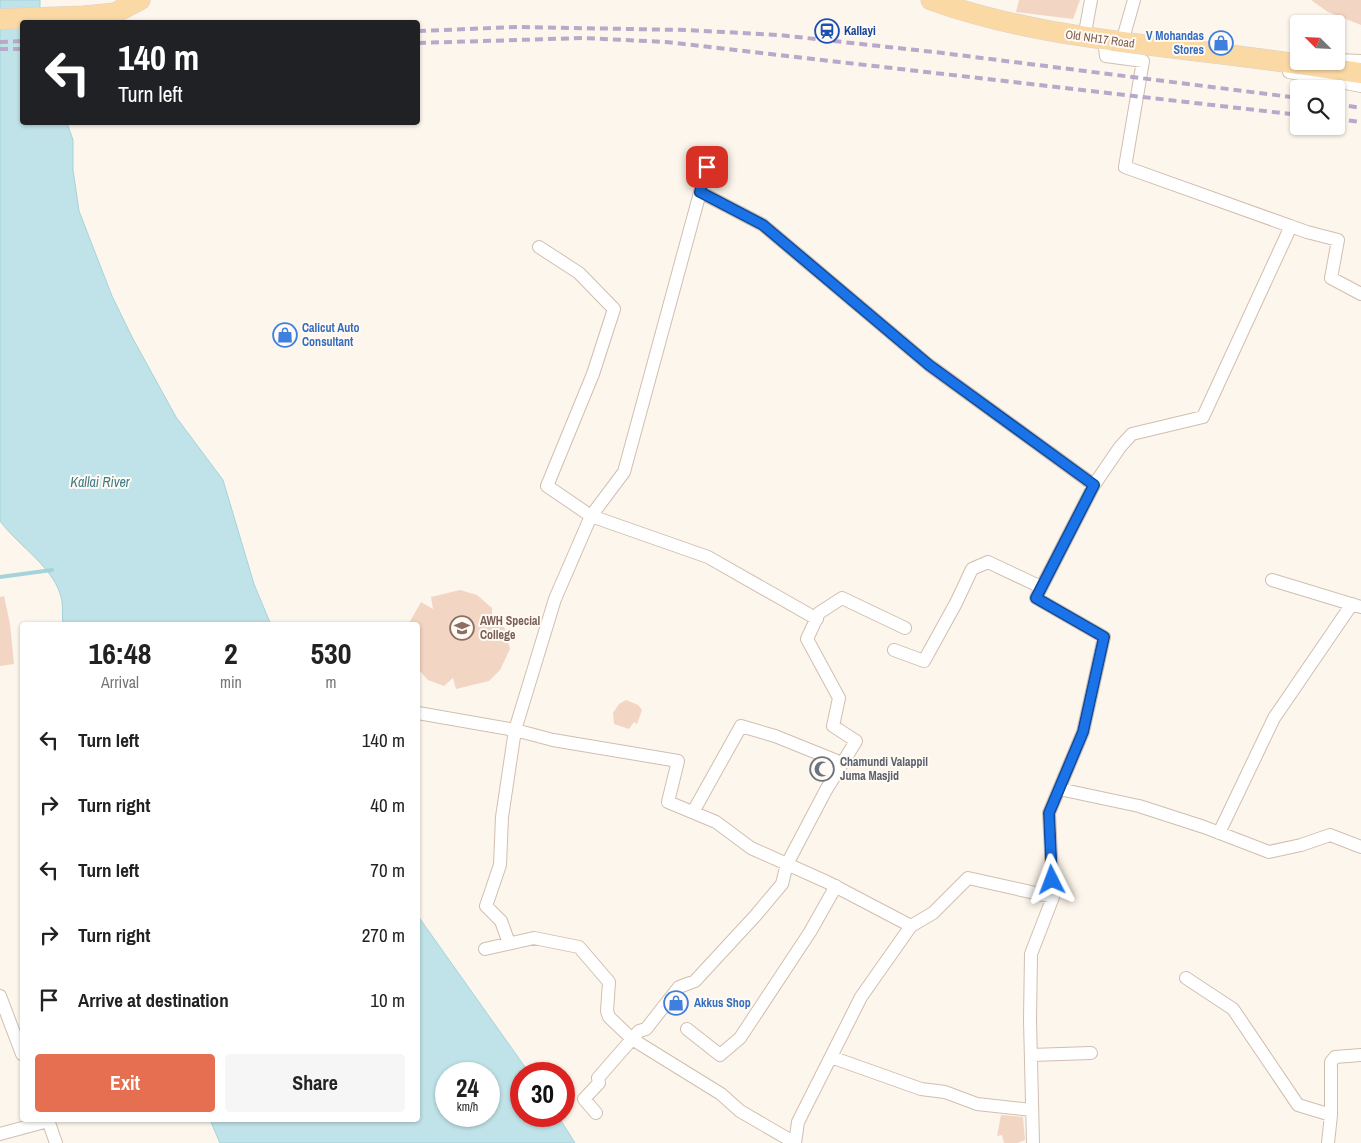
<!DOCTYPE html>
<style>
:root{--surface:#fff;--page:#f6f6f6;--text:#222;--muted:#767676;--accent:#e76f51}
body{margin:0;font-family:"Archivo Narrow",sans-serif;background:var(--page);color:var(--text);height:100vh;display:flex;flex-direction:column;font-size:19px;white-space:nowrap}
*{box-sizing:border-box;margin:0}
p{font-size:16px;color:var(--muted)}
.icon{flex:none;width:28px;height:28px;fill:none;stroke:currentColor;stroke-width:2;stroke-linecap:round;stroke-linejoin:round}
.map{position:relative;flex:1;overflow:hidden}
.drawer{position:absolute;left:20px;top:622px;width:400px;height:500px;display:flex;flex-direction:column;background:var(--surface);border-radius:5px;box-shadow:0 1px 4px #0004}
.drawer>*{flex:none}
.top-card{position:absolute;left:20px;top:20px;width:400px;height:105px;border-radius:5px;box-shadow:0 1px 4px #0004;background:#202124;color:#fff;overflow:hidden}
.needle{width:32px;rotate:294deg}
.tools{position:absolute;left:1290px;top:15px;display:grid;gap:10px}
.tools a{display:grid;place-items:center;width:55px;height:55px;border-radius:5px;background:var(--surface);box-shadow:0 1px 4px #0004;font-size:25px}
.speed{position:absolute;left:435px;top:1062px;display:flex;gap:10px;font-size:25px;font-weight:700;text-align:center}
.speed>*{display:grid;place-content:center;width:65px;height:65px;border-radius:50%;background:var(--surface);box-shadow:0 1px 4px #0004;line-height:1}
.speed small{font-size:12px;font-weight:400}
.speed .limit{border:8px solid #d22;background:#fff;color:#111}
.pin{position:absolute;display:grid;place-items:center;width:42px;height:42px;color:#fff;margin:-21px;border-radius:10px;box-shadow:0 2px 8px #0006}
.me{position:absolute;width:55px;margin:-28px;rotate:357deg;stroke-linejoin:round;filter:drop-shadow(0 0 4px #0008)}
.turn{display:flex;align-items:center;gap:18px;height:105px;padding:0 15px;font-size:22px}
.turn .icon{width:65px;height:65px;stroke-width:2.5}
.turn b{display:block;font-size:35px;line-height:42px}
.eta{display:flex;justify-content:space-evenly;align-items:center;height:85px;text-align:center}
.eta b{font-size:30px;font-weight:700;line-height:35px}
.cta{display:flex;gap:10px;margin-top:auto;padding:10px 15px}
.cta a{flex:1;height:58px;border-radius:5px;background:var(--accent);color:#fff;font-size:20px;font-weight:700;line-height:58px;text-align:center}
.cta a+a{background:var(--page);color:var(--text)}
ul{padding:0;list-style:none}
li{display:flex;align-items:center;gap:15px;height:65px;padding:0 15px}
li div{flex:1}
li b{display:block;font-size:19px}
li em{font-style:normal}
.map>svg:first-child{display:block}
.water{fill:#bfe3e8;stroke:#a5d3da;fill-rule:evenodd}
.lines{fill:none;stroke-linecap:round;stroke-linejoin:round}
.stream{stroke:#a5d3da;stroke-width:4}
.building{fill:#f3d5c3}
.street-casing{stroke:#d1beb0;stroke-width:14}
.primary-casing{stroke:#dad1cd;stroke-width:21}
.street{stroke:#fff;stroke-width:12}
.primary{stroke:#fbd9a5;stroke-width:20}
.rail{stroke:#b9a8c9;stroke-width:4;stroke-dasharray:8 5;stroke-linecap:butt}
.route-casing{stroke:#114b97;stroke-width:12}
.route{stroke:#1a73e8;stroke-width:9}
.labels{text-anchor:middle;dominant-baseline:central;stroke-width:4;stroke-linejoin:round;paint-order:stroke}
.transit-label{font-size:12px;font-weight:bold;fill:#164399;stroke:#fffaf3;text-anchor:start}
.shop-label{font-size:12px;font-weight:bold;fill:#366cbe;stroke:#fffaf3;text-anchor:start}
.street-label{font-size:12px;fill:#7a5c4d;stroke:#fffaf3}
.education-label{font-size:12px;font-weight:bold;fill:#785e54;stroke:#fffaf3;text-anchor:start}
.worship-label{font-size:12px;font-weight:bold;fill:#5b616d;stroke:#fffaf3;text-anchor:start}
.water-label{font-size:14px;font-style:italic;fill:#437c86;stroke:#fffaf3}
</style>
<div class="map">
<svg width="1361" height="1143" viewBox="0 0 1361 1143">
<rect width="100%" height="100%" fill="#fdf6ec"/>
<path class="water" d="M0,0H40V22H22V122L67,123L73,140V170L79,211L112,296L132,337L176,417L223,480L254,584L271,625H63C62,617 63,609 62,601C56,568 19,547 0,521Z
M418,916L530,1074H521V1116H558L575,1143H220L210,1120H418ZM446,1074H489V1116H446Z"/>
<g class="lines">
<path class="stream" d="M0,577L52,570"/>
</g>
<path class="building" d="M1019,0H1080L1073,19L1016,12Z
M1311,0H1361V25L1328,12Z
M460,590L477,595L492,608V616L501,623L505,629L510,649L500,670L489,681L456,689L453,678L444,686L428,680L418,669V625H408L421,602L433,609L431,597Z
M4,596L10,624L14,664L0,666V597Z
M626,700L638,705L642,710L637,724L634,722L629,729L614,724L613,713L619,704Z
M1001,1115L1023,1117L1025,1140L1018,1143H1004L1002,1135L997,1136Z"/>
<g class="lines">
<g class="street-casing">
<path id="street" d="M1084,38L1091,0
M1104,40L1106,56L1143,61L1125,167L1307,232L1338,240L1331,278L1361,294
M1122,42L1134,0
M1336,60L1361,61
M1289,72L1361,86
M707,167L624,472L591,516L708,557L817,619
M700,192L763,225L929,365L1094,485
M539,247L579,273L614,309L593,374L547,486L591,516L555,599L515,730L553,740L678,761L668,802L716,822L751,848L827,882L911,926L861,997L798,1122L795,1143
M1272,580L1361,607
M894,650L924,661L956,603L972,569L988,562L1041,587
M418,713L515,730L502,817L500,865L486,906L501,921L509,943
M1059,789L1139,806L1204,827L1269,852L1301,845L1330,835L1361,847
M693,812L741,726L775,736L842,763
M1219,833L1274,718L1352,604
M911,926L933,913L968,878L1053,897L1049,813L1083,732L1104,637L1036,598L1094,485L1120,447L1132,434L1203,417L1291,226
M485,949L534,938L579,947L609,982L607,1011L609,1017L632,1039L721,1094L740,1111L795,1143
M1186,978L1233,1009L1298,1105L1331,1115L1328,1143
M0,996L22,1054
M687,1029L720,1055L740,1038L810,932L836,886
M1031,1055L1091,1053
M831,1057L921,1089L945,1092L977,1104L1032,1110
M596,1113L584,1099L599,1083L598,1078L639,1031L646,1029L679,987L695,981L756,915L782,884L787,864L826,790L856,741L833,726L839,698L807,639L819,613L842,598L905,628
M1331,1115V1062L1335,1057L1361,1055
M48,1120L56,1143
M0,1134L48,1121
M1033,1143L1030,1020L1031,954L1053,897"/>
</g>
<g class="primary-casing">
<path id="primary" d="M931,0C1011,29 1096,39 1180,49C1241,56 1301,64 1361,73
M0,19L84,16L115,13L140,0"/>
</g>
<use href="#street" class="street"/>
<use href="#primary" class="primary"/>
<path class="rail" d="M418,31L517,27L686,30L779,35L934,52L1299,98
M0,42L22,41
M418,43L584,38L666,42L1299,115
M0,49H22
M1336,104L1361,108
M1336,119L1361,122"/>
</g>
<g class="lines">
<g class="route-casing">
<path id="route" d="M707,167L700,192L763,225L929,365L1094,485L1036,598L1104,637L1083,732L1049,813L1052,880"/>
</g>
<use href="#route" class="route"/>
</g>
<defs>
<g id="station-ring" transform="scale(1.25)"><circle r="9.5" fill="#fffaf3" stroke="#1a4fb4" stroke-width="1.5"/><path d="M-3-6H3Q5-6 5-4V2Q5 4 3 4L4.5 6H3L1.5 4h-3L-3 6H-4.5L-3 4Q-5 4-5 2V-4Q-5-6-3-6ZM-3.5-4v3h7v-3ZM-3.5 1v1.5H-2V1ZM2 1v1.5H3.5V1Z" fill="#1a4fb4"/></g>
<g id="shop-ring" transform="scale(1.25)"><circle r="9.5" fill="#fffaf3" stroke="#3f7fe0" stroke-width="1.5"/><path d="M-5-2.5h2.3a2.7 3.5 0 0 1 5.4 0H5L5.5 6h-11ZM-1.5-2.5h3a1.5 2.3 0 0 0-3 0Z" fill="#3f7fe0"/></g>
<g id="university-ring" transform="scale(1.25)"><circle r="9.5" fill="#fffaf3" stroke="#8d6e63" stroke-width="1.5"/><path d="M0-5L7-2L0 1L-7-2ZM-4 1L0 2.5L4 1V4Q0 6-4 4Z" fill="#8d6e63"/></g>
<g id="mosque-ring" transform="scale(1.25)"><circle r="9.5" fill="#fffaf3" stroke="#6b7280" stroke-width="1.5"/><path d="M3.5-4.9A6 6 0 1 0 3.5 4.9A5 5 0 1 1 3.5-4.9Z" fill="#6b7280"/></g>
</defs>
<g fill-rule="evenodd">
<use href="#station-ring" x="827" y="31"/>
<use href="#shop-ring" x="1221" y="43"/>
<use href="#shop-ring" x="285" y="335"/>
<use href="#university-ring" x="462" y="628"/>
<use href="#mosque-ring" x="822" y="769"/>
<use href="#shop-ring" x="676" y="1003"/>
</g>
<g class="labels">
<g class="transit-label">
<text x="844" y="31">Kallayi</text>
</g>
<g class="shop-label">
<text x="1204" y="36" text-anchor="end">V Mohandas<tspan x="1204" dy="14">Stores</tspan></text>
<text x="302" y="328">Calicut Auto<tspan x="302" dy="14">Consultant</tspan></text>
<text x="694" y="1003">Akkus Shop</text>
</g>
<g class="street-label">
<text transform="translate(1100 39) rotate(8)">Old NH17 Road</text>
</g>
<g class="education-label">
<text x="480" y="621">AWH Special<tspan x="480" dy="14">College</tspan></text>
</g>
<g class="worship-label">
<text x="840" y="762">Chamundi Valappil<tspan x="840" dy="14">Juma Masjid</tspan></text>
</g>
<g class="water-label">
<text x="100" y="482">Kallai River</text>
</g>
</g>
</svg>
<div class="tools">
<a><svg class="needle" viewBox="-14 -14 28 28"><path d="M0-13l5 13h-10z" fill="#e53935"/><path d="M0 13l5-13h-10z" fill="#767676"/></svg></a>
<a><svg class="icon" aria-label="search" viewBox="0 0 24 24"><circle cx="10" cy="10" r="6"/><path d="M15 15l6 6"/></svg></a>
</div>
<div class="speed"><div>24<small>km/h</small></div><div class="limit">30</div></div>
<div class="pin" style="left:707px;top:167px;background:#d93025"><svg class="icon" aria-label="arrive" viewBox="0 0 24 24"><path d="M6 21V4h12l-3 4 3 4H6"/></svg></div>
<svg class="me" style="left:1052px;top:880px" viewBox="-20 -20 40 40"><path d="M0-17L14 15 0 8-14 15z" fill="#1a73e8" stroke="#fff" stroke-width="4"/></svg>
<div class="top-card">
<div class="turn"><svg class="icon" aria-label="left" viewBox="0 0 24 24"><path d="M17 20v-9H6M10 6l-5 5 5 5"/></svg><div><b>140 m</b>Turn left</div></div>
</div>
<section class="drawer">
<div class="eta">
<div><b>16:48</b><p>Arrival</p></div>
<div><b>2</b><p>min</p></div>
<div><b>530</b><p>m</p></div>
</div>
<ul>
<li><svg class="icon" aria-label="left" viewBox="0 0 24 24"><path d="M17 20v-9H6M10 6l-5 5 5 5"/></svg><div><b>Turn left</b></div><em>140 m</em></li>
<li><svg class="icon" aria-label="right" viewBox="0 0 24 24"><path d="M7 20v-9h11M14 6l5 5-5 5"/></svg><div><b>Turn right</b></div><em>40 m</em></li>
<li><svg class="icon" aria-label="left" viewBox="0 0 24 24"><path d="M17 20v-9H6M10 6l-5 5 5 5"/></svg><div><b>Turn left</b></div><em>70 m</em></li>
<li><svg class="icon" aria-label="right" viewBox="0 0 24 24"><path d="M7 20v-9h11M14 6l5 5-5 5"/></svg><div><b>Turn right</b></div><em>270 m</em></li>
<li><svg class="icon" aria-label="arrive" viewBox="0 0 24 24"><path d="M6 21V4h12l-3 4 3 4H6"/></svg><div><b>Arrive at destination</b></div><em>10 m</em></li>
</ul>
<div class="cta"><a>Exit</a><a>Share</a></div>
</section>
</div>
